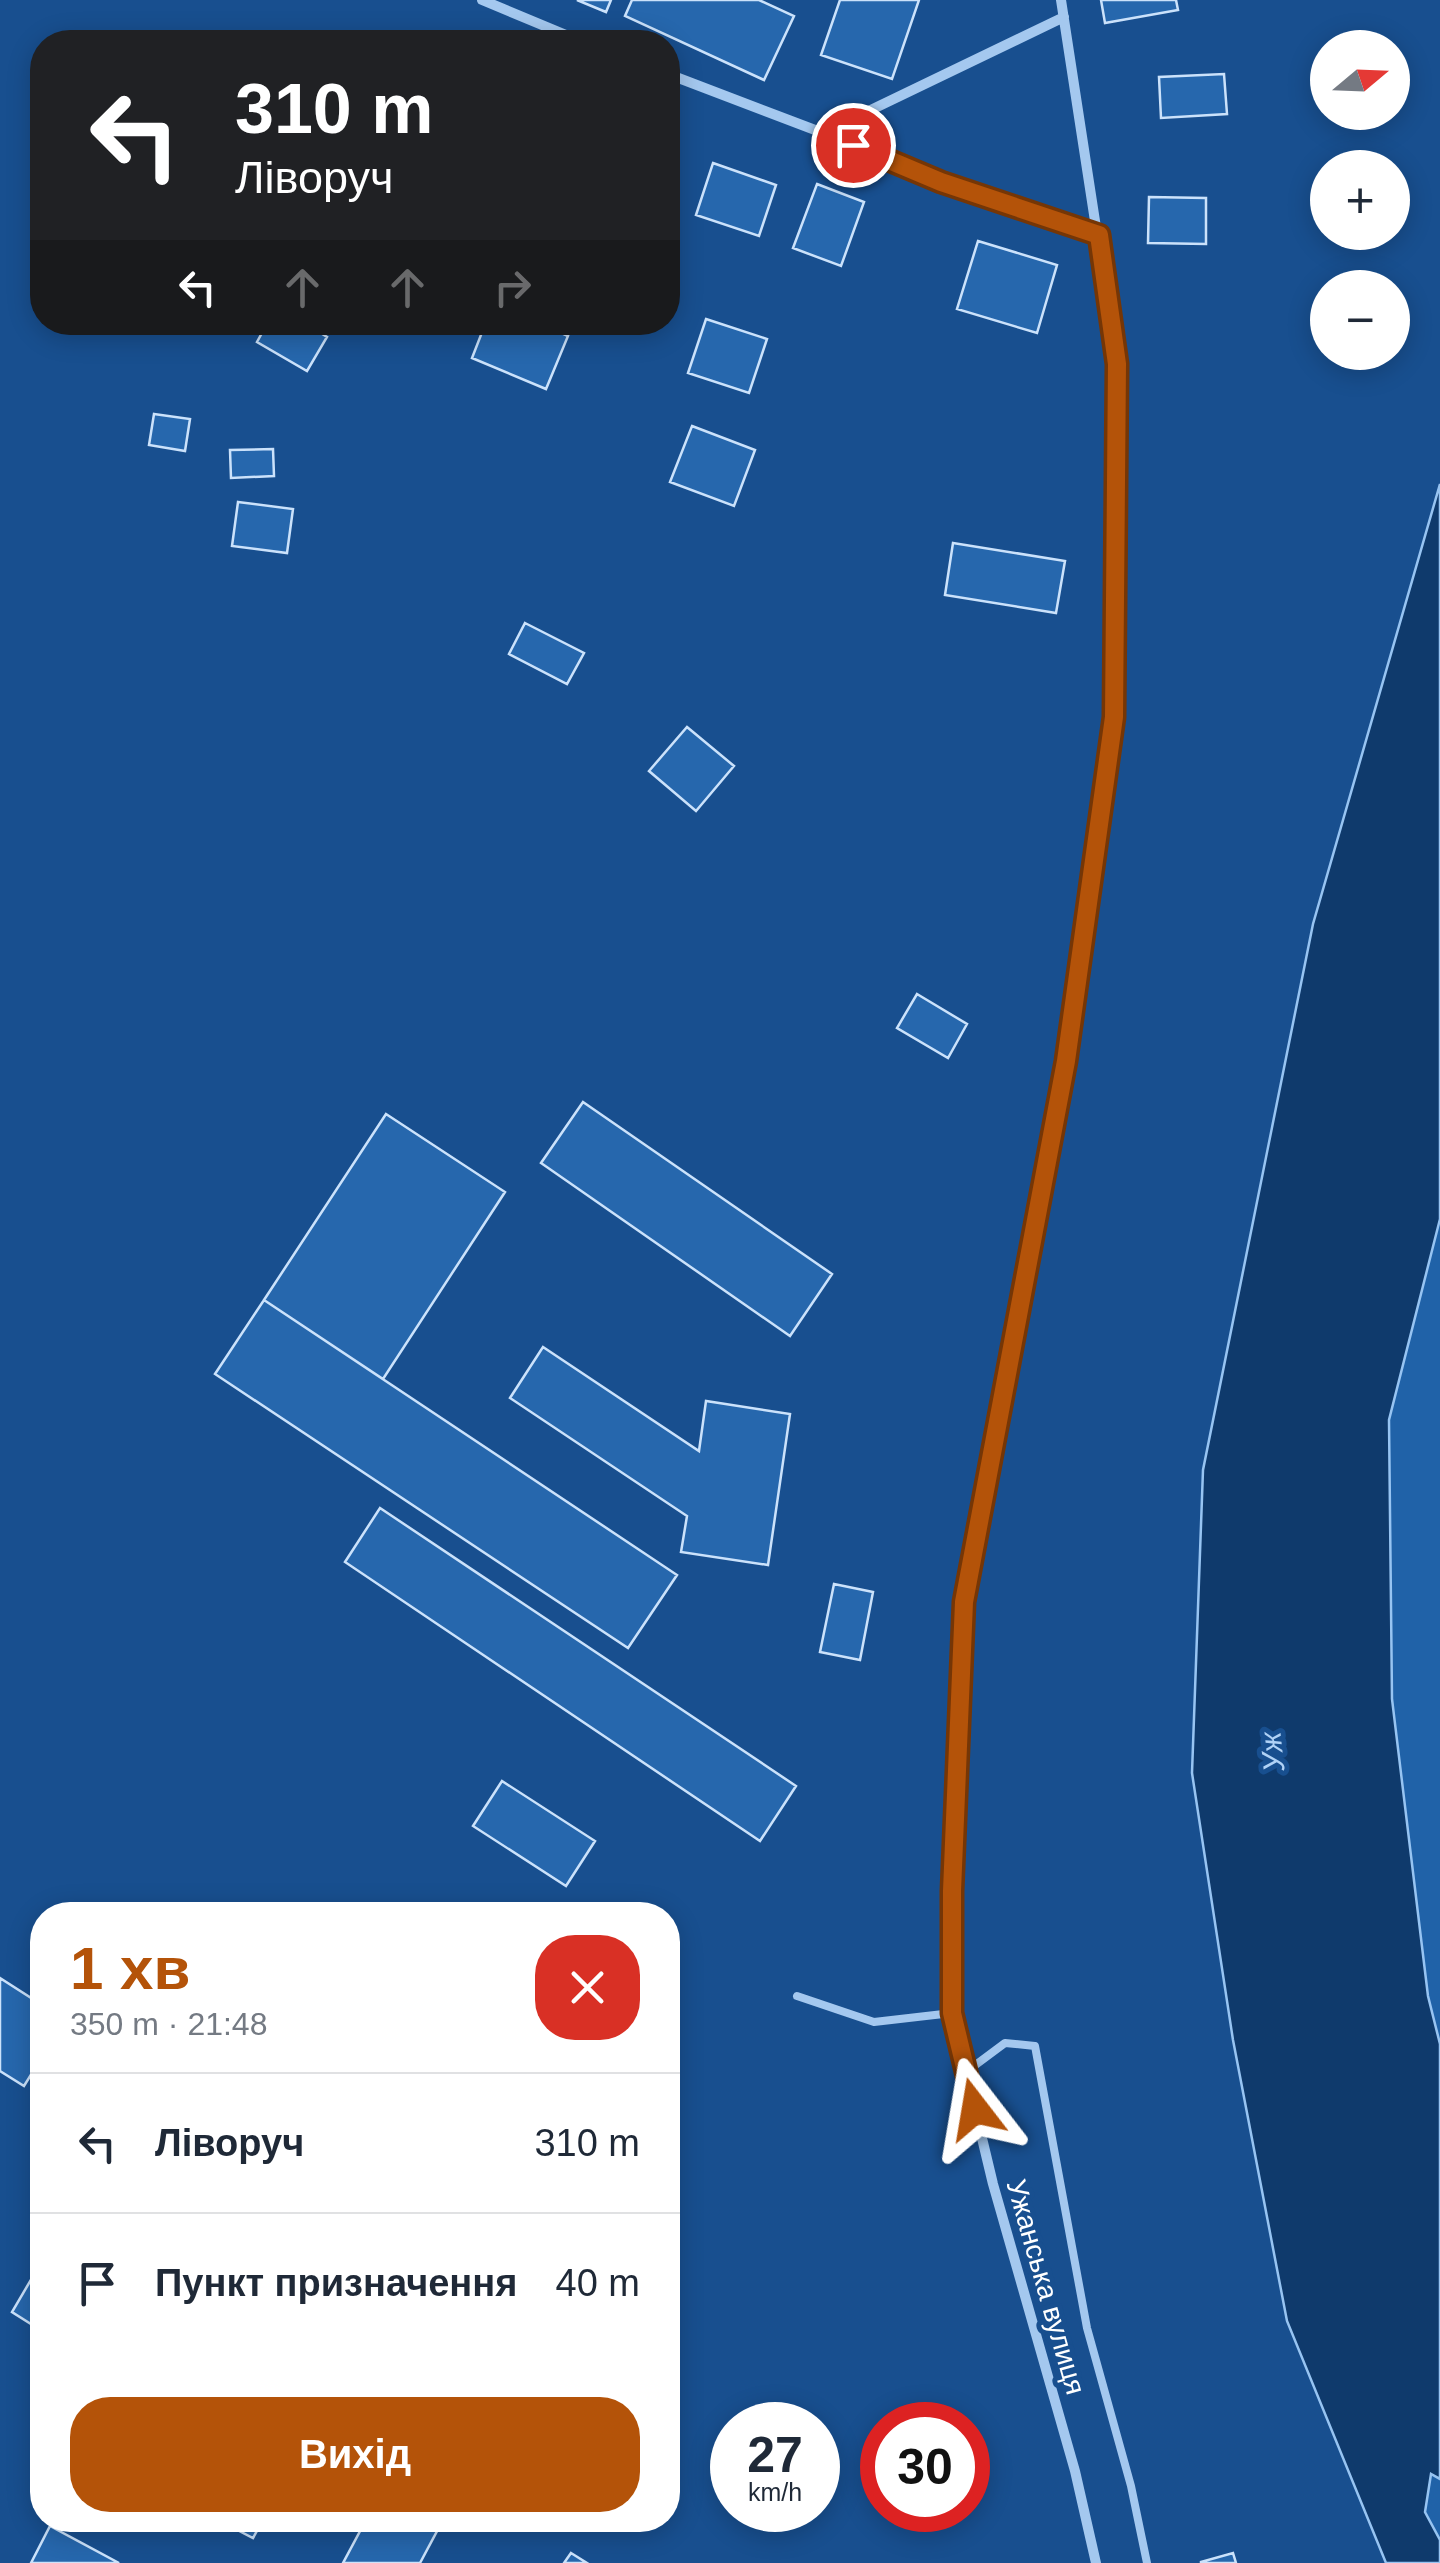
<!DOCTYPE html>
<html lang="uk">
<meta charset="utf-8">
<style>
:root{--surface:#fff;--page:#f2f2f3;--text:#1f2937;--muted:#747a83;--line:#e0e1e3;--accent:#b45309}
body{margin:0;font-family:Arial,sans-serif;background:var(--page);color:var(--text);height:100vh;display:flex;flex-direction:column;font-size:38px;white-space:nowrap}
*{box-sizing:border-box;margin:0}
p{font-size:32px;color:var(--muted)}
.icon{flex:none;width:55px;height:55px;fill:none;stroke:currentColor;stroke-width:2;stroke-linecap:round;stroke-linejoin:round}
.map{position:relative;flex:1;overflow:hidden}
.drawer{position:absolute;left:30px;top:1902px;width:650px;height:630px;display:flex;flex-direction:column;background:var(--surface);border-radius:40px;box-shadow:0 5px 25px #0003}
.drawer>*{flex:none}
.banner{position:absolute;left:30px;top:30px;width:650px;height:305px;border-radius:40px;box-shadow:0 5px 25px #0003;background:#202124;color:#fff;overflow:hidden}
.needle{width:65px;rotate:71deg}
.controls{position:absolute;left:1310px;top:30px;display:grid;gap:20px}
.controls a{display:grid;place-items:center;width:100px;height:100px;border-radius:50%;background:var(--surface);box-shadow:0 5px 25px #0003;font-size:50px}
.speed{position:absolute;left:710px;top:2402px;display:flex;gap:20px;font-size:50px;font-weight:700;text-align:center}
.speed>*{display:grid;place-content:center;width:130px;height:130px;border-radius:50%;background:var(--surface);box-shadow:0 5px 25px #0003;line-height:1}
.speed small{font-size:25px;font-weight:400}
.speed .limit{border:15px solid #d22;background:#fff;color:#111}
.pin{position:absolute;display:grid;place-items:center;width:85px;height:85px;color:#fff;margin:-42px;border:5px solid #fff;border-radius:50%;box-shadow:0 2px 10px #0007}
.me{position:absolute;width:110px;margin:-55px;rotate:346deg;stroke-linejoin:round;filter:drop-shadow(0 0 8px #0008)}
.turn{display:flex;align-items:center;gap:35px;height:210px;padding:0 40px;font-size:45px}
.turn .icon{width:130px;height:130px;stroke-width:2.5}
.turn b{display:block;font-size:70px;line-height:85px}
.lanes{display:flex;align-items:center;height:95px;padding:0 40px;background:#0003;justify-content:center;gap:50px;direction:ltr}
.lanes .off{opacity:.35}
.round{display:grid;place-items:center;flex:none;width:105px;height:105px;border-radius:40px;background:var(--page)}
.headline{display:flex;align-items:center;justify-content:space-between;height:170px;padding:0 40px}
h1{font-size:60px;font-weight:800;line-height:75px;color:var(--accent)}
.primary-button{display:flex;gap:20px;margin-top:auto;padding:20px 40px}
.primary-button a{flex:1;height:115px;border-radius:40px;background:var(--accent);color:#fff;font-size:40px;font-weight:800;line-height:115px;text-align:center}
ul{padding:0;list-style:none}
li{display:flex;align-items:center;gap:30px;height:140px;padding:0 40px;border-top:2px solid var(--line)}
li div{flex:1}
li b{display:block;font-size:38px}
li em{font-style:normal}
.map>svg:first-child{display:block}
.green{fill:#2062a8}
.water{fill:#0f3a6c;stroke:#97c4f2;stroke-width:2.5}
.building{fill:#2667ad;stroke:#cbe2fb;stroke-width:2.5}
.lines{fill:none;stroke-linecap:round;stroke-linejoin:round}
.service{stroke:#a4c8ef;stroke-width:8}
.minor{stroke:#a4c8ef;stroke-width:10}
.route-casing{stroke:#753606;stroke-width:25}
.route{stroke:#b45309;stroke-width:18}
.labels{text-anchor:middle;dominant-baseline:central;stroke-width:10;stroke-linejoin:round;paint-order:stroke}
.street-label{font-size:28px;fill:#fff;stroke:#184f8f}
.water-label{font-size:30px;font-style:italic;fill:#b0d2f6;stroke:#184f8f}
</style>
<div class="map">
<svg width="1440" height="2563" viewBox="0 0 1440 2563">
<rect width="100%" height="100%" fill="#184f8f"/>
<path class="green" d="M1440,1219V2044L1428,1996L1392,1699L1389,1420Z
M1431,2473L1440,2479V2540L1425,2512Z"/>
<path class="water" d="M1440,484V1219L1389,1420L1392,1699L1428,1996L1440,2044V2479L1431,2474L1425,2512L1440,2540V2563H1386L1287,2321L1233,2040L1192,1773L1203,1470L1313,924Z"/>
<path class="building" d="M577,0H611L606,12Z
M632,0H759L794,16L764,80L625,16Z
M840,0H919L892,79L821,55Z
M1101,0H1176L1178,10L1105,23Z
M1224,74L1227,114L1161,118L1159,77Z
M713,163L776,185L759,236L696,215Z
M817,184L864,202L841,266L793,248Z
M1149,197L1206,198V244L1148,243Z
M978,241L1057,265L1037,333L957,309Z
M706,319L767,339L749,393L688,373Z
M268,322H303L327,337L307,371L257,342Z
M486,322H537L568,336L546,389L472,358Z
M154,414L190,419L185,451L149,445Z
M692,426L755,450L734,506L670,482Z
M273,449L274,476L231,478L230,450Z
M238,502L293,509L287,553L232,546Z
M953,543L1065,561L1056,613L945,595Z
M525,623L584,653L567,684L509,654Z
M687,727L734,766L696,811L649,771Z
M917,994L967,1024L948,1058L897,1028Z
M583,1102L832,1274L790,1336L541,1163Z
M386,1114L505,1192L383,1379L264,1300Z
M264,1300L677,1575L628,1648L215,1374Z
M543,1347L699,1451L706,1401L790,1414L768,1565L681,1552L687,1516L510,1398Z
M380,1508L796,1786L760,1841L345,1562Z
M834,1584L873,1592L860,1660L820,1652Z
M502,1781L595,1841L566,1886L473,1826Z
M0,1978L42,2005V2057L24,2086L0,2071Z
M32,2278L42,2284V2331L12,2312Z
M218,2520H263L253,2538Z
M366,2520H443L420,2563H343Z
M50,2526L119,2563H31Z
M571,2553L587,2563H564Z
M1233,2553L1236,2563H1201V2562Z"/>
<g class="lines">
<path class="service" d="M823,133L941,182L1099,235
M797,1996L874,2022L952,2013
M966,2072L1005,2043L1035,2046L1087,2328L1131,2486L1147,2563"/>
<path class="minor" d="M482,0L583,42
M1061,0L1117,364L1115,717L1065,1061L964,1602L952,1891V2013L993,2184L1075,2471L1096,2563
M668,74L823,133L1064,17"/>
</g>
<g class="lines">
<g class="route-casing">
<path id="route" d="M853,145L941,182L1099,235L1117,364L1114,717L1066,1061L964,1602L952,1891V2013L975,2109"/>
</g>
<use href="#route" class="route"/>
</g>
<g class="labels">
<g class="street-label">
<text transform="translate(1046 2287) rotate(74)">Ужанська вулиця</text>
</g>
<g class="water-label">
<text transform="translate(1272 1752) rotate(-96)">Уж</text>
</g>
</g>
</svg>
<div class="controls">
<a><svg class="needle" viewBox="-14 -14 28 28"><path d="M0-13l5 13h-10z" fill="#e53935"/><path d="M0 13l5-13h-10z" fill="#747a83"/></svg></a>
<a>+</a>
<a>−</a>
</div>
<div class="speed"><div>27<small>km/h</small></div><div class="limit">30</div></div>
<div class="pin" style="left:853px;top:145px;background:#d93025"><svg class="icon" aria-label="arrive" viewBox="0 0 24 24"><path d="M6 21V4h12l-3 4 3 4H6"/></svg></div>
<svg class="me" style="left:975px;top:2109px" viewBox="-20 -20 40 40"><path d="M0-17L14 15 0 8-14 15z" fill="#b45309" stroke="#fff" stroke-width="4"/></svg>
<div class="banner">
<div class="turn"><svg class="icon" aria-label="left" viewBox="0 0 24 24"><path d="M17 20v-9H6M10 6l-5 5 5 5"/></svg><div><b>310 m</b>Ліворуч</div></div>
<div class="lanes"><svg class="icon" aria-label="left" viewBox="0 0 24 24"><path d="M17 20v-9H6M10 6l-5 5 5 5"/></svg><svg class="icon off" aria-label="ahead" viewBox="0 0 24 24"><path d="M12 20V5M6 11l6-6 6 6"/></svg><svg class="icon off" aria-label="ahead" viewBox="0 0 24 24"><path d="M12 20V5M6 11l6-6 6 6"/></svg><svg class="icon off" aria-label="right" viewBox="0 0 24 24"><path d="M7 20v-9h11M14 6l5 5-5 5"/></svg></div>
</div>
<section class="drawer">
<div class="headline"><div><h1>1 хв</h1><p>350 m · 21:48</p></div><a class="round" style="background:#d93025;color:#fff"><svg class="icon" aria-label="close" viewBox="0 0 24 24"><path d="M6 6l12 12M18 6L6 18"/></svg></a></div>
<ul>
<li><svg class="icon" aria-label="left" viewBox="0 0 24 24"><path d="M17 20v-9H6M10 6l-5 5 5 5"/></svg><div><b>Ліворуч</b></div><em>310 m</em></li>
<li><svg class="icon" aria-label="arrive" viewBox="0 0 24 24"><path d="M6 21V4h12l-3 4 3 4H6"/></svg><div><b>Пункт призначення</b></div><em>40 m</em></li>
</ul>
<div class="primary-button"><a>Вихід</a></div>
</section>
</div>
